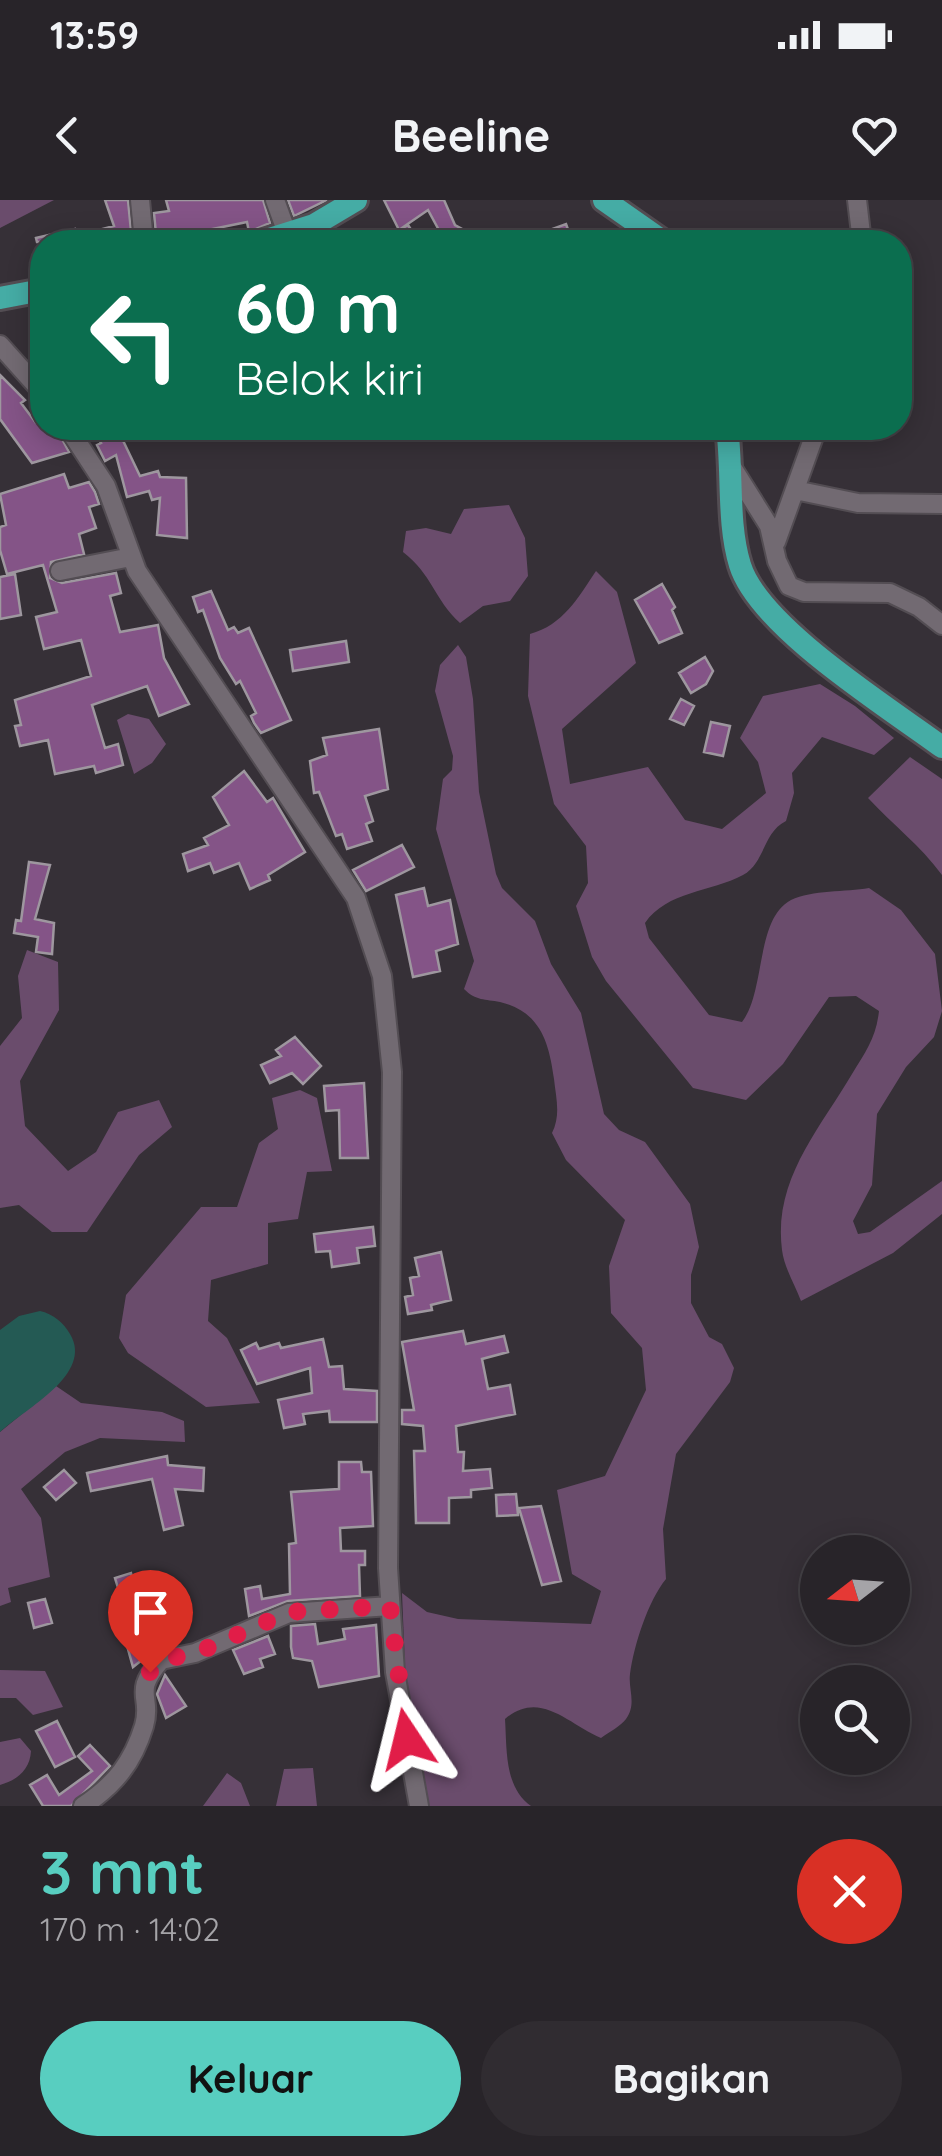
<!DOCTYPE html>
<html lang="id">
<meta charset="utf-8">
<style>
:root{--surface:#282429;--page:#302c31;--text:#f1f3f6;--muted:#a5a4a8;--line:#444146;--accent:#58cec0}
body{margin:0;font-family:Quicksand,sans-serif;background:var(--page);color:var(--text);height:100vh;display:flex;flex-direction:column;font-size:38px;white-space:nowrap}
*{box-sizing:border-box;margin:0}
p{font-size:32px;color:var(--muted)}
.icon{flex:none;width:55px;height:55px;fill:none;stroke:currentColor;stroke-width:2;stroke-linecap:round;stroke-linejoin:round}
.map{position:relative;height:1606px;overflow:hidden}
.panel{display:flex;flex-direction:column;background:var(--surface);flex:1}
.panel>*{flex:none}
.banner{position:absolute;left:30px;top:30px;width:882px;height:210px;border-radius:40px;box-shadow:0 5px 25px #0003,0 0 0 2px var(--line);background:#0b6e4f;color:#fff;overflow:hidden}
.needle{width:65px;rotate:253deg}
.controls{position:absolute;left:800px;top:1335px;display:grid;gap:20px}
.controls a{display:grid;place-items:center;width:110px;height:110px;border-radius:50%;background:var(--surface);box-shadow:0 5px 25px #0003,0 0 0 2px var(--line);font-size:50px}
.pin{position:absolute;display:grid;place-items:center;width:85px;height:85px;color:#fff;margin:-102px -42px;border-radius:50% 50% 50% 0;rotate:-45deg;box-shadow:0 0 10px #0007}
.pin .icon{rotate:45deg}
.me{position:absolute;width:110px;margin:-55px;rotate:350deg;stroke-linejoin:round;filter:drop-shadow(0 0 8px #0008)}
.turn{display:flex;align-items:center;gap:35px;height:210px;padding:0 40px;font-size:45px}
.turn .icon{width:130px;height:130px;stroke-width:2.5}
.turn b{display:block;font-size:70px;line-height:85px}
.round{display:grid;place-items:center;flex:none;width:105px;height:105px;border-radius:52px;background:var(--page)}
.head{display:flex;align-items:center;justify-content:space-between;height:170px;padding:0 40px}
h1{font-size:60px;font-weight:800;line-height:75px;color:var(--accent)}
.action{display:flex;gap:20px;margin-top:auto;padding:20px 40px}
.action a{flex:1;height:115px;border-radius:60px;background:var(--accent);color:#111;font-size:40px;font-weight:800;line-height:115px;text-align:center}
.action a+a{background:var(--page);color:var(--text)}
.status{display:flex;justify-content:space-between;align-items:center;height:70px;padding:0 50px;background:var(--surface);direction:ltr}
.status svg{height:28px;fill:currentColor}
header{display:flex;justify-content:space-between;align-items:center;height:130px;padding:0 40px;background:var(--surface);font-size:45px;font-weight:800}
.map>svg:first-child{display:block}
.green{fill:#6a4c6c}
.water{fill:#245a54}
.building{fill:#845487;stroke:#9e979f;stroke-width:2.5}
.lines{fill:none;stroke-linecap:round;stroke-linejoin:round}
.minor-casing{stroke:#534d53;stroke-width:22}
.major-casing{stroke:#534d53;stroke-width:28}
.minor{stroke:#726a72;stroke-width:18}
.major{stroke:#45aca5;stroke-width:22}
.route{stroke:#e11d48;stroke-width:18;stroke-dasharray:0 32.4}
</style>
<div class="status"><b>13:59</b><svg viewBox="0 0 49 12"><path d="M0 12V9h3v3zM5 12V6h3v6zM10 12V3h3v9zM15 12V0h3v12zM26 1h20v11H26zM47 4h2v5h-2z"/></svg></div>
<header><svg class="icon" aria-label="back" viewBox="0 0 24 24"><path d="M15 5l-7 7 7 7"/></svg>Beeline<svg class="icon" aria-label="heart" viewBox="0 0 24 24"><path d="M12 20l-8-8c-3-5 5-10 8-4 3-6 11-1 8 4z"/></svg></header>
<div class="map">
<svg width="942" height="1606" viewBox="0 0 942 1606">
<rect width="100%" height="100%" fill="#363037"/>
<path class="green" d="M0,0H54L0,28Z
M509,305L525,338L528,376L510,401L483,406L460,423C434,399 432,374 403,352L406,331L426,328L451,334L464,309Z
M596,371L617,392L636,463L562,529L570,584L648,567L685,620L722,629L766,593L758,562L740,538L763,496L820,484L855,506L894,538L874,555L822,537L792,573L794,593L786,621C763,632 765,663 743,675C711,692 667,691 645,723L649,738L709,815L742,822C766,791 755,719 791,700C812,690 846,692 869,688L901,710L935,754L942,811L934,837L906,867L877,914L872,985L853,1021L858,1034L870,1032L942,981V1014L893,1053L801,1101C795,1085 784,1067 782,1050C773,980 819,930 852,874C866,851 876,838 879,811L856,796L829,797L783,864L746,900L693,888L606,781L592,757L576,706L588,683L586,646L554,604L528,496L530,434C563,425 578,398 596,371Z
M458,445L466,457L473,499L479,592L496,674L502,688L535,721L551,764L581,813L604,914L619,930L645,942L690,1004L699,1047L691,1075V1103L709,1137L722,1144L734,1168L730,1182L676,1254L663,1329L666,1379C648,1401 634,1445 630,1474C628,1489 637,1504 626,1519C621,1526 609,1532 601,1538C568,1524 540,1489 505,1519C507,1549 504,1587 531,1606H426L406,1492L402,1393L427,1412L458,1419L591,1424L601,1391L572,1374L557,1290L605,1276L646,1190L642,1148L611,1113L609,1066L625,1020L566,960L552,933C561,915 556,898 554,879C549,843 541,812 500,802C485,799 476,801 464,789L474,761L436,629L443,579L452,570L453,556L435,491L440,465Z
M128,514L149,519L166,544L152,563L134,574L117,520Z
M910,557L942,579V675C920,645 893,625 868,598Z
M27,750L58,762L59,810L20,881L25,926L68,971L96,952L118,912L159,900L172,927L139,955L87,1032H52L19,1005L0,1008V846L22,818L18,776Z
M300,890L317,898L332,971L307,972L298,1019L268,1023V1064L211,1080L208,1121L227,1138L260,1203L206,1207L128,1153L119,1138L126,1095L201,1007H237L259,943L278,929L272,898Z
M56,1186L81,1203L162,1212L184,1221L185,1242L100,1238L65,1252L21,1289L41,1318L50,1377L8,1388L11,1402L0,1406V1232Z
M0,1470L45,1471L63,1507L33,1515L16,1498H0Z
M20,1538L31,1551C30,1570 17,1580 0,1585V1542Z
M313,1568L317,1606H276L284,1569Z
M227,1573L241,1583L250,1606H203Z"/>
<path class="water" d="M40,1111C53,1114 63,1122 70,1134C94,1174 26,1208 0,1232V1130L19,1116Z"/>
<path class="building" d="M105,0H128L132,42H102L99,30L114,26Z
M166,0H263L270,23L249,32L247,22L183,35L182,31L156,34L154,13L169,11Z
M288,0H327L294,16Z
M384,0H444L455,25L464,30L458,42H437L441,34L428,10L399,30Z
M566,24L571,38L548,42L544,32Z
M408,25L419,42H379Z
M75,29L78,42H37L36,38Z
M0,175L25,200L21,203L36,223L56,228L69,252L32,263L0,219Z
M91,228H117L140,276L158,271L160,277L186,278L187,338L157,335L160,298L152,300L149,291L127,297L116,255L105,261L97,245L101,243Z
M64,274L69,288L89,282L95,292L99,304L89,307L96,328L79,334L84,354L51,362L50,378L62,383L116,373L121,393L110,396L120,432L158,425L164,458L189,504L159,516L147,486L92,505L105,548L118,544L123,565L96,573L94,566L55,574L48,540L20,546L15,526L21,525L15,500L91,476L81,440L44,449L36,417L57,412L43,365L7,374L0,350V327L6,325L0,294Z
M15,374L21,415L0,419V377Z
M662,384L675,407L672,410L682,433L659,443L635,400Z
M211,391L228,430L234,427L238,433L249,428L291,520L261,533L254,523L251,516L256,513L240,481L236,484L220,458L203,410L198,412L193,397Z
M346,441L349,462L293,471L290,450Z
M705,457L713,471L706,484L691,493L679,473Z
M681,499L694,506L684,525L670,519Z
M711,522L730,526L723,556L704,552Z
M379,529L388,589L365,596L373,621L366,624L372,641L347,649L342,634L336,636L319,592L314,593L310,561L327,555L323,538Z
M244,571L267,602L273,598L305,652L268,675L270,680L250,689L239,663L214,673L210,663L188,671L183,654L208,645L204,638L229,625L213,597Z
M402,645L414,667L366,691L353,670Z
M29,662L50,665L35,719L54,723L52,754L36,752L38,737L14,733L16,720L21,721Z
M424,688L428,706L450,700L458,744L436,751L440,771L413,777L396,695Z
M295,837L321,866L303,884L292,873L270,883L261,865L281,856L276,850Z
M364,883L368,958H340L339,910L326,911L324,886Z
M373,1027L375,1046L357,1048L359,1063L332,1067L330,1051L316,1052L314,1034Z
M441,1052L451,1100L431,1105L432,1110L408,1114L405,1097L413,1095L410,1078L419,1076L415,1058Z
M463,1131L466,1144L504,1136L508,1152L482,1159L488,1189L510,1185L515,1214L456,1226L458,1252H464L463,1271L490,1269L492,1288L471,1290V1297L449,1298V1323H416L414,1251H425L423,1226L402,1224V1210H414L402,1142Z
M323,1139L329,1167L342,1166L344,1189L377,1191V1222H330L329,1211L303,1214L305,1224L284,1228L278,1200L312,1193L310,1168L257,1184L241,1150L256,1143L259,1149L279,1143L281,1148Z
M167,1256L168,1265L204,1268L203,1291L175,1289L183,1325L164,1330L152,1279L91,1291L87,1273Z
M339,1262H361L362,1272H371L373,1326L340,1328L341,1351H365V1365H359L360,1396L288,1401L249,1416L245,1389L260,1386L262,1399L290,1394L289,1344L296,1343L291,1292L339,1289Z
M64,1270L76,1283L56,1300L44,1287Z
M516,1294L518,1315L497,1316L496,1295Z
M541,1306L561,1381L542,1385L519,1308Z
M131,1373L152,1452L133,1467L124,1435L132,1433L115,1378Z
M45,1399L52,1423L34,1428L28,1403Z
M315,1424L318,1444L345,1439L343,1429L376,1425L379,1476L319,1487L312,1461L293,1458L291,1447V1426Z
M268,1436L275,1454L260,1459L263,1467L244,1474L233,1450Z
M165,1475L186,1506L166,1518L157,1494Z
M57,1521L75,1557L55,1567L36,1531Z
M90,1545L110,1566L71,1606H43L30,1585L47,1575L59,1595L92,1571L78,1556Z"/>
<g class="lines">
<g class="minor-casing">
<path id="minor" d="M140,0L144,42
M275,0L288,36
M857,0L862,42
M0,145L42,192
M68,228L106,286L137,371L356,698L382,776L392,872L388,1368L395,1472L419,1606
M732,267L769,326L777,361L789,386L804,392L890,393L919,407L942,425
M795,290L858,303L942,304
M776,342L817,228
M60,371L131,357
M83,1606C115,1585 133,1562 144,1526C153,1496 131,1494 161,1460L195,1453L289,1413L390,1406"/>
</g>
<g class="major-casing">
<path id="major" d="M604,0L664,42
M260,42L314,25L356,0
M0,98L42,90
M727,228C733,271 727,323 740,365C759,427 888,507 942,547"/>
</g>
<use href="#minor" class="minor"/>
<use href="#major" class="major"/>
</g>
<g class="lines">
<path class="route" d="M150,1472L161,1460L196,1453L289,1412L390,1406L407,1539"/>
</g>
</svg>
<div class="controls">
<a><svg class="needle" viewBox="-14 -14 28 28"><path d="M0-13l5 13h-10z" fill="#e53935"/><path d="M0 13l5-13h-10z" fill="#a5a4a8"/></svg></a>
<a><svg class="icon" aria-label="search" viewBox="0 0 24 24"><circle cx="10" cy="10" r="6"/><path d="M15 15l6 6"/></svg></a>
</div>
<div class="pin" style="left:150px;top:1472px;background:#d93025"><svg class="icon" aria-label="arrive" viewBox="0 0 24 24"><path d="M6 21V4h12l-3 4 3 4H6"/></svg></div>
<svg class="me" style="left:407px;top:1539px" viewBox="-20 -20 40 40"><path d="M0-17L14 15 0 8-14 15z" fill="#e11d48" stroke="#fff" stroke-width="4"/></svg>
<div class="banner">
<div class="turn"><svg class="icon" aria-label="left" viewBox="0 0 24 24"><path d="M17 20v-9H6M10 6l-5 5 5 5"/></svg><div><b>60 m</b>Belok kiri</div></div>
</div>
</div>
<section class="panel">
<div class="head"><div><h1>3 mnt</h1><p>170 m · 14:02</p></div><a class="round" style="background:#d93025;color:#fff"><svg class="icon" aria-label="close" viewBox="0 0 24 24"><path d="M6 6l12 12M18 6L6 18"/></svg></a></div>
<div class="action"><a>Keluar</a><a>Bagikan</a></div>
</section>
